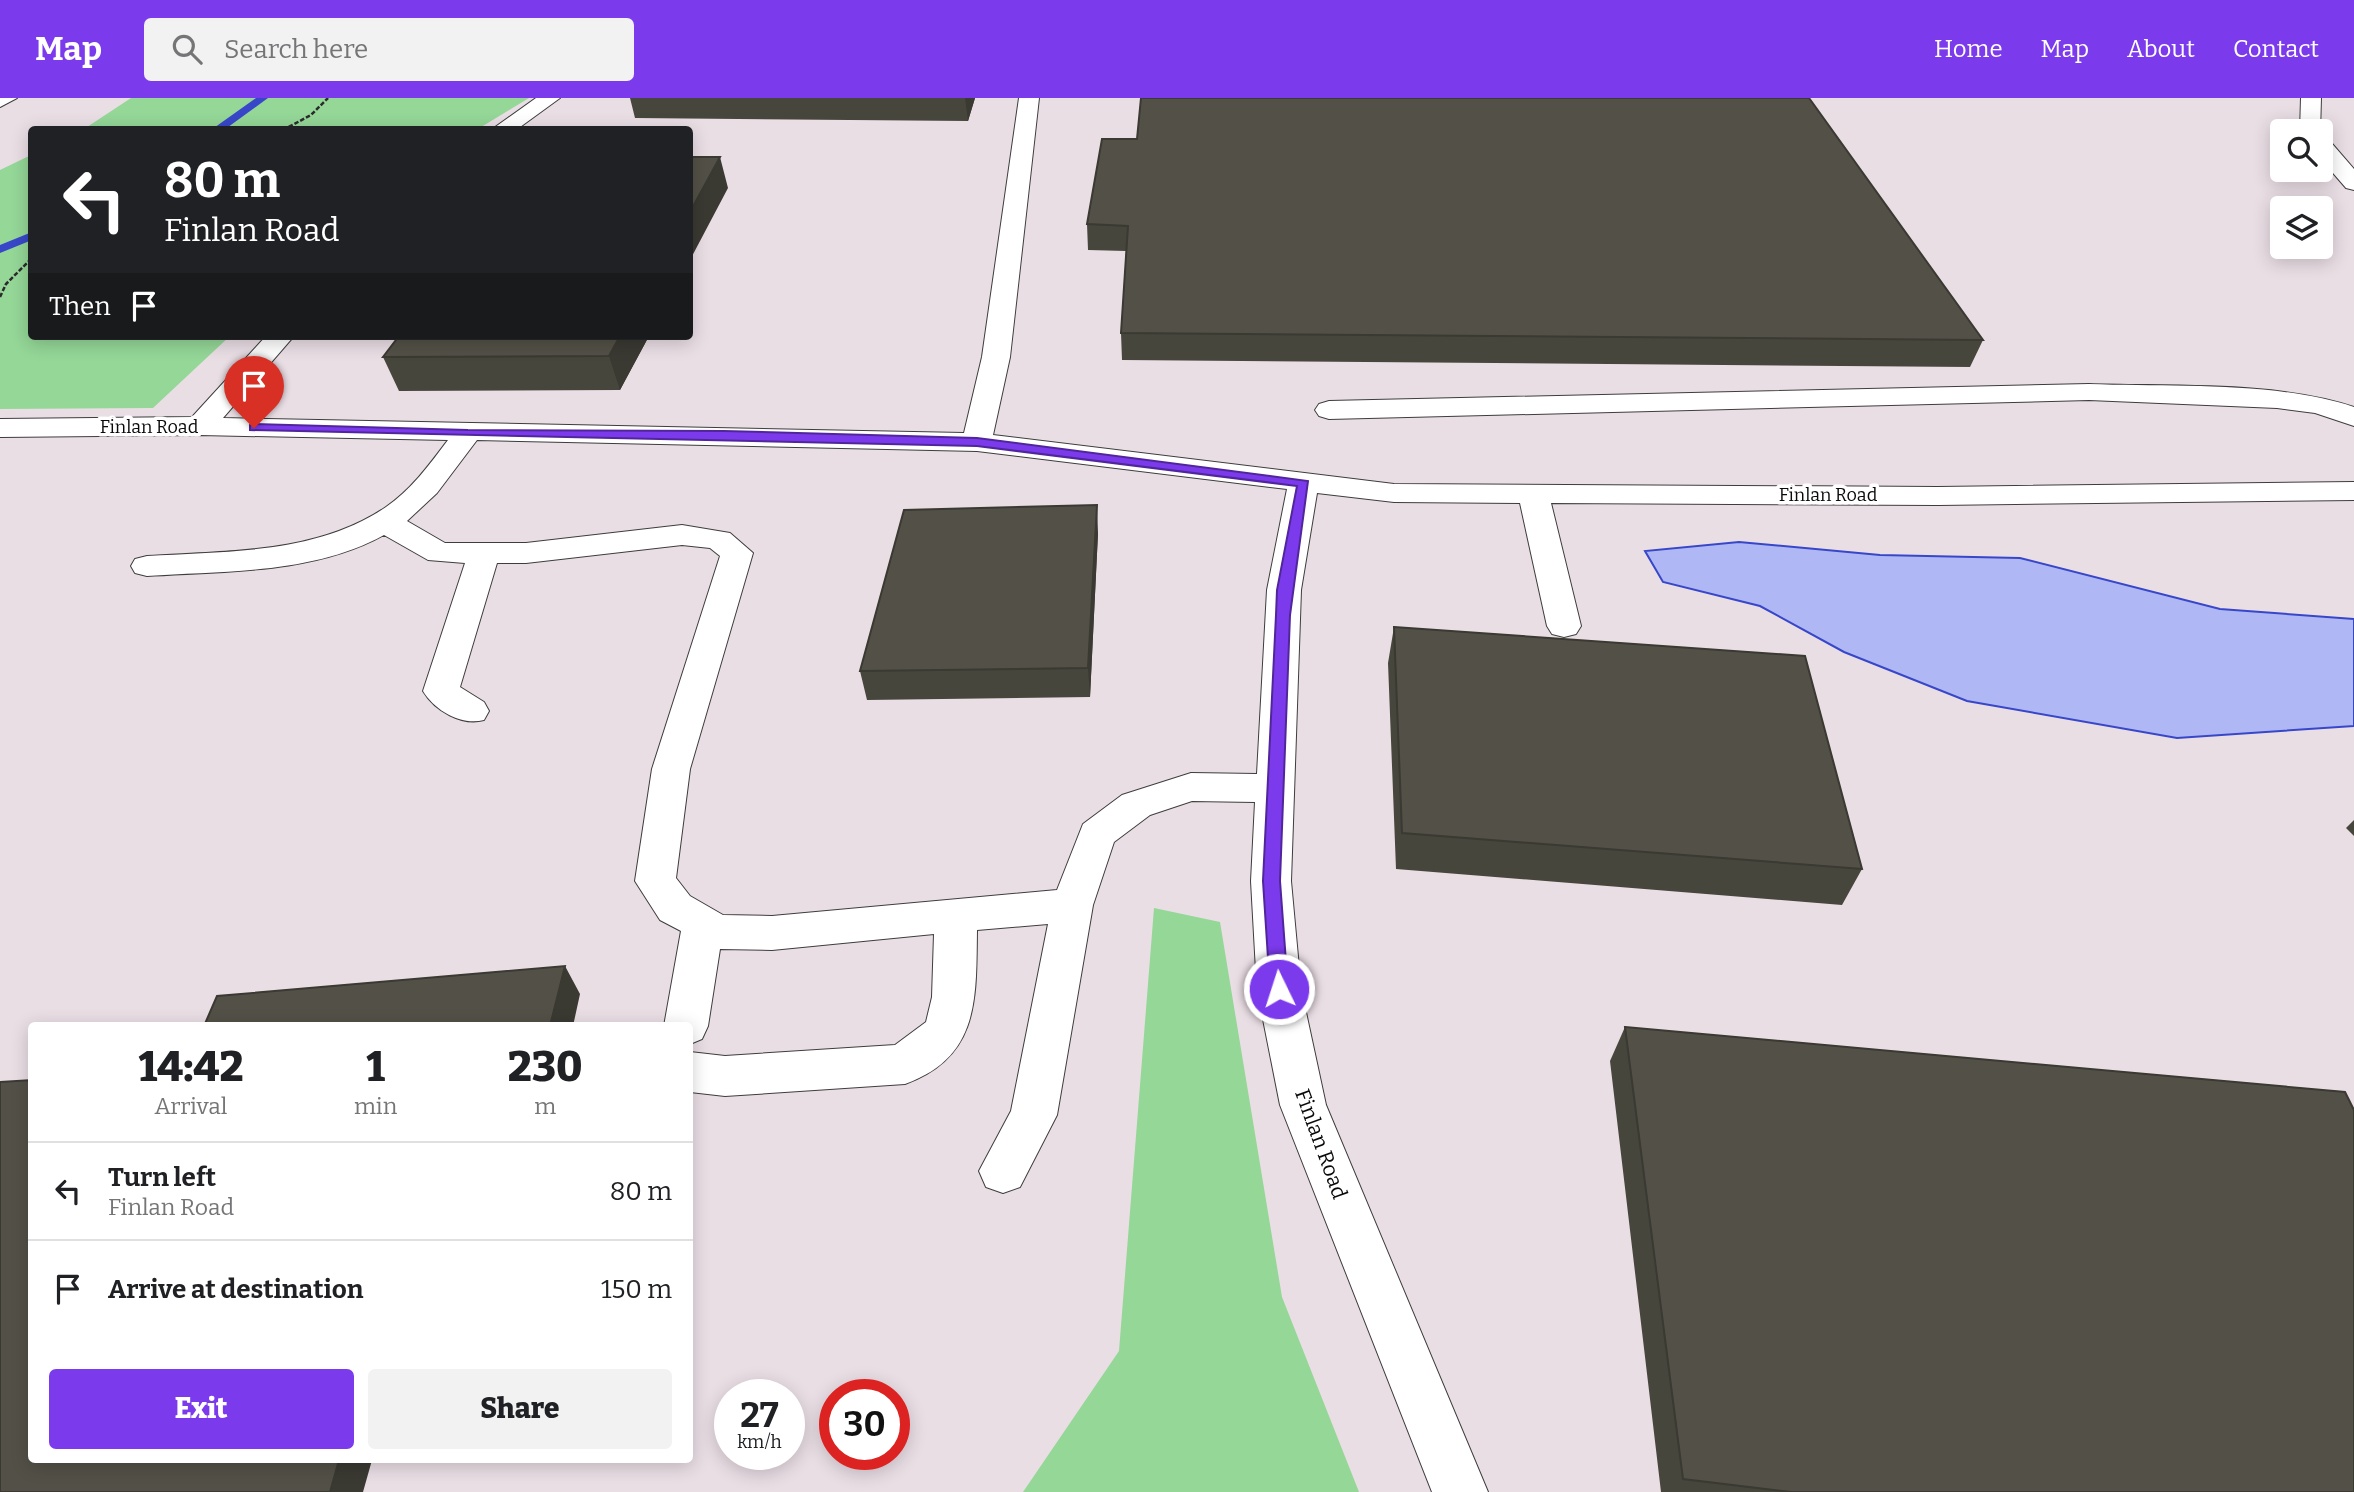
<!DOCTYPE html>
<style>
:root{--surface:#fff;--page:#f2f2f2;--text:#202124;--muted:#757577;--line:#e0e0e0;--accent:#7c3aed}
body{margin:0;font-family:Bitter,serif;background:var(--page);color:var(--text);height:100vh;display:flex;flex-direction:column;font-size:26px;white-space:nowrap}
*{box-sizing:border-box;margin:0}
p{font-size:23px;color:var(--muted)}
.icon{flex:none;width:38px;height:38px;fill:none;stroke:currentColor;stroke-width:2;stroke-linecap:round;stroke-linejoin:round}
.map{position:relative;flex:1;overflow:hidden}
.side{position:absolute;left:28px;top:924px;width:665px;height:441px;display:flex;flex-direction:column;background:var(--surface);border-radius:7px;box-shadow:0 4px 18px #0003}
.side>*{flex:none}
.hud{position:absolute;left:28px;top:28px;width:665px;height:214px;border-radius:7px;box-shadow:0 4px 18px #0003;background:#202124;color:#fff;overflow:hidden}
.tools{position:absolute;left:2270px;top:21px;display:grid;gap:14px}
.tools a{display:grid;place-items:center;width:63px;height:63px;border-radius:7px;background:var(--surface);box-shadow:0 4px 18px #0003;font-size:35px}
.speed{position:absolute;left:714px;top:1281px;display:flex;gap:14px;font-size:35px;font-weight:700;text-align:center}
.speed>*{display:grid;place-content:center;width:91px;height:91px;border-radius:50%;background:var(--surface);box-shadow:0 4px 18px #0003;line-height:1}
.speed small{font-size:18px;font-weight:400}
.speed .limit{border:10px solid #d22;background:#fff;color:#111}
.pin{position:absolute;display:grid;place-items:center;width:60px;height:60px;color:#fff;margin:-72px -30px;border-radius:50% 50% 50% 0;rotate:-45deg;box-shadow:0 0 7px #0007}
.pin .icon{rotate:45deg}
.me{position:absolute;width:77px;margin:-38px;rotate:356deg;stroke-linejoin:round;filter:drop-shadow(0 0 5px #0008)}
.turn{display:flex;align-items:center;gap:24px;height:147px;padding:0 21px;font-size:32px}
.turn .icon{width:91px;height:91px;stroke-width:2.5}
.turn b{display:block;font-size:49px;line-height:60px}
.then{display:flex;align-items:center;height:66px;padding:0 21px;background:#0003;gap:14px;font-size:26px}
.eta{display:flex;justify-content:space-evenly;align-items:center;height:119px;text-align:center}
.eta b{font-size:42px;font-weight:800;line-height:49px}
.cta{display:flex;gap:14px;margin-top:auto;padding:14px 21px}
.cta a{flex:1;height:80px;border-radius:7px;background:var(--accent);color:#fff;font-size:28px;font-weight:800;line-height:80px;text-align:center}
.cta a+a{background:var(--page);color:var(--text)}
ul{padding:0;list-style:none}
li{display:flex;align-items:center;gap:21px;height:98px;padding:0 21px;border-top:2px solid var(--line)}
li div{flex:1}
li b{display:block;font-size:26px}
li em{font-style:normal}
header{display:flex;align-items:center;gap:42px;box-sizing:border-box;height:98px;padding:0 35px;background:var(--accent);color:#fff}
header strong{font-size:33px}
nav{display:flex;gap:38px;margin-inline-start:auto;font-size:24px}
.search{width:490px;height:63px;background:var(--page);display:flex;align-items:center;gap:18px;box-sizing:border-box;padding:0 24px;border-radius:7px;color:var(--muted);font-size:26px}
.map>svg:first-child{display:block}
.industrial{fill:#eadee5;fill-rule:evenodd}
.forest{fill:#94d797}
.water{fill:#afb8f4;stroke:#3847c9;stroke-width:2}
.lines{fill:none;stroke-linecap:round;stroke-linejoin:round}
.stream{fill:#3847c9;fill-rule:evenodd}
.minor-casing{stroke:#3d3d3d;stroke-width:2}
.path{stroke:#2c2c2c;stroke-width:2.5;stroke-dasharray:4.5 2;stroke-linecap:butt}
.minor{fill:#fff;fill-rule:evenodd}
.wall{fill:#47463d}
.shaded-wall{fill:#3a3932}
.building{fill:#535147;stroke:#3a3932;stroke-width:2}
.route{fill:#7c3aed;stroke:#51269a;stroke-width:2}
.labels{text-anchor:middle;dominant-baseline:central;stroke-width:7;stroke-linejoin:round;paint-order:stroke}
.far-street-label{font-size:18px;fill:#0a0a0a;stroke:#fff}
.street-label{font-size:21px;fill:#0a0a0a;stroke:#fff}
</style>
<header>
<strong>Map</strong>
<div class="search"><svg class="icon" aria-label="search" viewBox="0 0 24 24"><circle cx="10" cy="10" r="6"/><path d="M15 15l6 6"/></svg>Search here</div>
<nav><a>Home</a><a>Map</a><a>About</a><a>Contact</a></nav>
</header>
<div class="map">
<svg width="2354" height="1394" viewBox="0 0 2354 1394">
<rect width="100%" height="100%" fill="#f8ffe8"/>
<path class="industrial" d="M0,0H2354V1394H0ZM32,32H690V238H32ZM2282,33H2320V72H2282ZM2282,110H2320V149H2282ZM32,928H690V1362H32ZM730,1297H789V1356H730ZM835,1297H894V1356H835Z"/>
<path class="forest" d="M131,0H529L478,31H84Z
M31,57L32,238H230L153,310L0,311V72Z
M1154,810L1220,824L1282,1199L1359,1394H1023L1119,1253Z"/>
<path class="water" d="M1739,444L1880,457L2020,460L2220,511L2354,521V628L2177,640L1967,603L1844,554L1760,508L1663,484L1645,453Z"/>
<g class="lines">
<path class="stream" d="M256,0H268L224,32H211Z
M32,134V142L0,155V147Z"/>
<g class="minor-casing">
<path id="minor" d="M0,0H17L0,9Z
M536,0H560L516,32H491Z
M1019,0H1039L1010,259L993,337L1394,386L1938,389L2354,384V402L1938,407L1551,405L1581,528L1576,536L1564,539L1552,536L1547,528L1520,405L1394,404L1317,395L1301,492L1291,783L1301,891L1326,1007L1488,1394H1432L1280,1007L1257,891L1251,783L1255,704L1192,703L1150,717L1114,744L1093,807L1057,1017L1020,1089L1003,1095L986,1089L979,1073L1011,1013L1048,826L977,832C976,900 980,959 905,986L725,998L690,994V954L725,958L895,947L926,924L932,899L934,836L772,852L720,851L708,928L702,941L690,946V928H664L681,833L660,822L635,783L652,671L720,458L710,450L682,447L526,465H497L460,589L484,604L489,613L484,622C462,628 435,613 423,593L465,465L428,462L384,437C314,476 224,473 147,478L135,475L131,468L135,461L147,458C228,453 317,456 386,409C411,392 430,366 448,342L200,337L0,339V321L192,319L266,238H294L223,320L964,335L982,259ZM477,342L977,353L1287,391L1267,492L1257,676L1191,675L1122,697L1083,726L1057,792L772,818L723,817L690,798L676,780L690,671L753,455L730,435L682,427L526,445H445L407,423L437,395Z
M2301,0H2321L2320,35L2300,33Z
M2320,40L2328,41L2354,71V92L2346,90L2320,60Z
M2089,286C2172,289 2276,283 2354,309V328L2315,315L2277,310L2089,302L1329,321L1319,318L1315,312L1319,306L1329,303Z"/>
</g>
<path class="path" d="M283,32L311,17L328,0
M0,199L6,186L32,160"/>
<use href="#minor" class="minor"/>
</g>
<path class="wall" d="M630,0H975L968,23L635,20Z
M1137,41L1983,242L1970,269L1122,262L1121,235L1126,153L1088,152L1087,126Z
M649,238L620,292L399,293L383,259Z
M1098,435L1090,599L867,602L860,573Z
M1394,529L1862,771L1842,807L1396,771L1388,565Z
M2354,722V738L2346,730Z
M1625,929L2354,1394H1661L1610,963Z"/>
<path class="shaded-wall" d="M965,0H975L968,23Z
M720,59L728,90L690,162V114Z
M620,238H649L620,292L609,258Z
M1097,407L1098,435L1090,599L1088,570Z
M565,868L580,896L573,928H550Z
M339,1362H372L363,1394H330Z"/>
<path class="building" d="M1141,0H1809L1983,242L1121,235L1128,128L1087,126L1102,41H1137Z
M690,59H720L690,114Z
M399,238H620L609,258L383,259Z
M1097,407L1088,570L860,573L904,412Z
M1394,529L1805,558L1862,771L1402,735Z
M565,868L550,928H204L217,898Z
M1625,929L2345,994L2354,1012V1394H1791L1683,1381Z
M32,982V1362H339L330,1394H0V984Z"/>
<path class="route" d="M254,326L468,332L724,333L977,340L1308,383L1290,517L1280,783L1288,891L1285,896H1272L1270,891L1263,783L1276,517L1277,492L1297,388L977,348L250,332V327Z"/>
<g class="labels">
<g class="far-street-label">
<text x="149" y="329">Finlan Road</text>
<text x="1828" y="397">Finlan Road</text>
</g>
<g class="street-label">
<text transform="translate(1321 1046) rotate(70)">Finlan Road</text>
</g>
</g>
</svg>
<div class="tools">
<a><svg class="icon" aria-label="search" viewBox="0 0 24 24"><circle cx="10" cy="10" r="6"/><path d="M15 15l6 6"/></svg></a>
<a><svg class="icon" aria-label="layers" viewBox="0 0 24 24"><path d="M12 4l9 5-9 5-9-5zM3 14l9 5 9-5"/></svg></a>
</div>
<div class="speed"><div>27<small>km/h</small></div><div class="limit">30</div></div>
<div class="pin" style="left:254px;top:330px;background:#d93025"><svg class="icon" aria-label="arrive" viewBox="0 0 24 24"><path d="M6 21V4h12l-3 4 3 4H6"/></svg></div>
<svg class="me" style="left:1279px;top:891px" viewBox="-20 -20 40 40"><circle r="17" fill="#7c3aed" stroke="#fff" stroke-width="3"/><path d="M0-11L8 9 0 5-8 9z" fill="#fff"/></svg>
<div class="hud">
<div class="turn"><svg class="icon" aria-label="left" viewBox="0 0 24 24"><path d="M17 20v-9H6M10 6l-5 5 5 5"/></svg><div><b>80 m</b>Finlan Road</div></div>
<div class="then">Then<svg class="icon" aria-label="arrive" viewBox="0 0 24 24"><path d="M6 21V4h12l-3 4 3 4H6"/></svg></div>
</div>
<section class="side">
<div class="eta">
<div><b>14:42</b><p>Arrival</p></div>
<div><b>1</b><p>min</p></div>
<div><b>230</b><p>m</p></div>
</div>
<ul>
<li><svg class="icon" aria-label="left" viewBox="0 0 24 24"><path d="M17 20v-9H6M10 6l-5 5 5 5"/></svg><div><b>Turn left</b><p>Finlan Road</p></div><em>80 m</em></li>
<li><svg class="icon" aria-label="arrive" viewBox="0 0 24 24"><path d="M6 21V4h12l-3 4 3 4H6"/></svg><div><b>Arrive at destination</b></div><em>150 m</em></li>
</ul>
<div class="cta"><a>Exit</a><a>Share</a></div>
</section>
</div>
